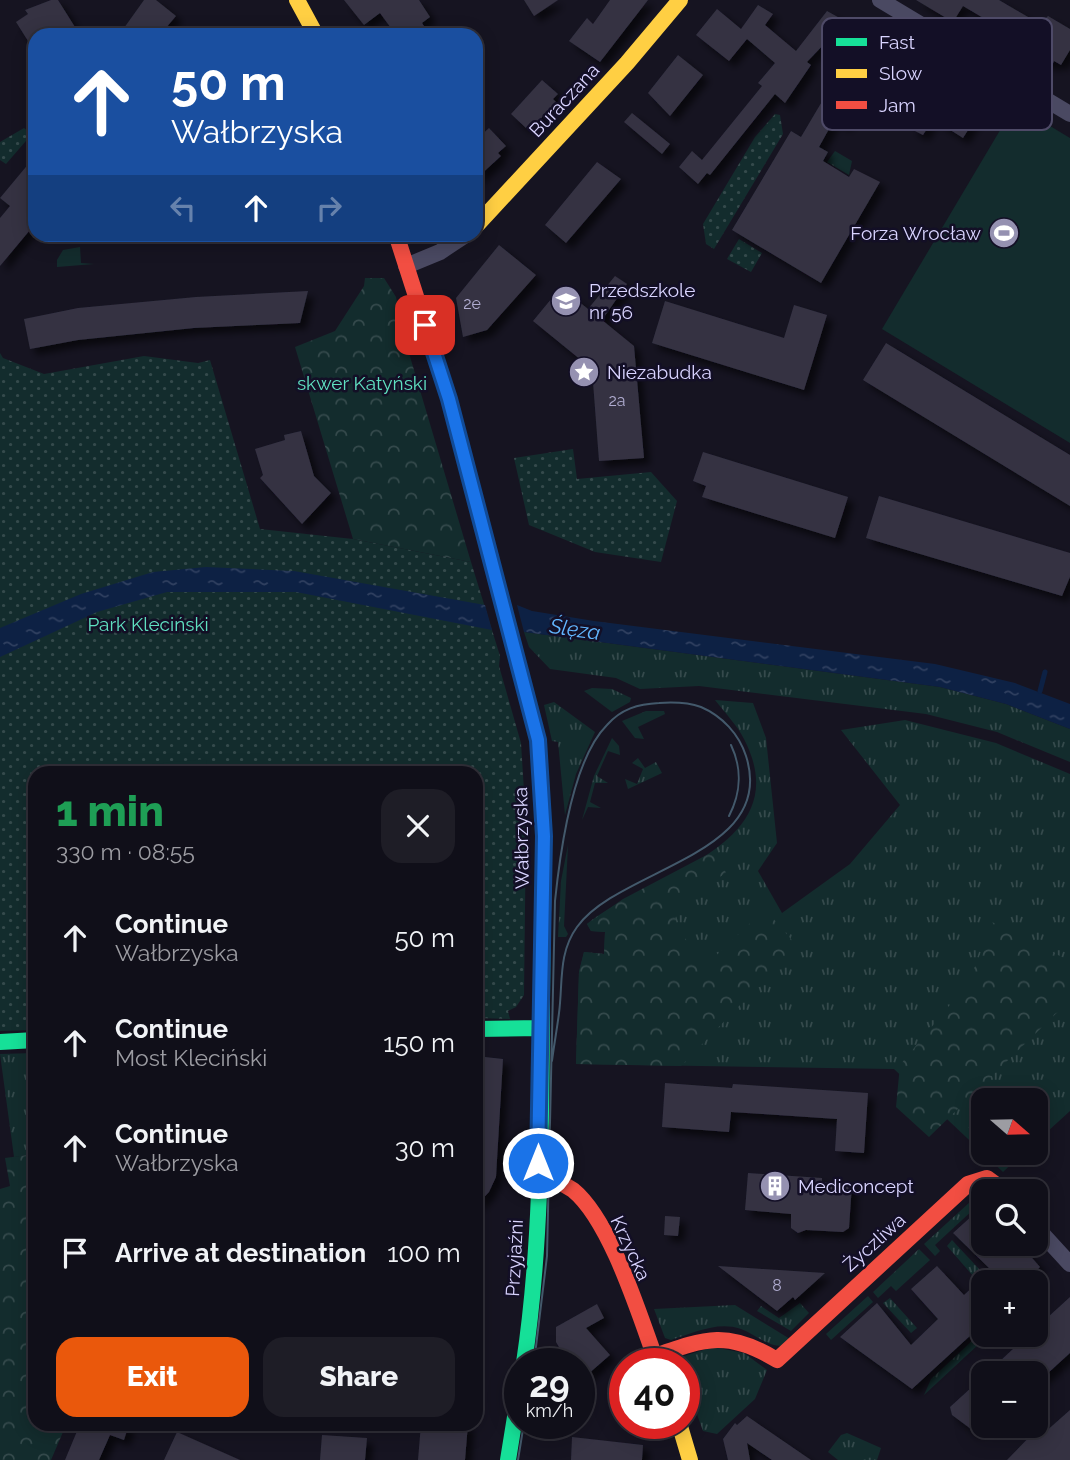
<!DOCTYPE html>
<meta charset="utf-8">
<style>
:root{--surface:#100f19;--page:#1e1d26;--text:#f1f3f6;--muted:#9c9ca2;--line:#302f38;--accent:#ea580c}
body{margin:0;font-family:Raleway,sans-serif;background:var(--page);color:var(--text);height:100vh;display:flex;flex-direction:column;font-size:26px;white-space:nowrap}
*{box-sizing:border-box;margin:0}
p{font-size:23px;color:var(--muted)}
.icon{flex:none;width:38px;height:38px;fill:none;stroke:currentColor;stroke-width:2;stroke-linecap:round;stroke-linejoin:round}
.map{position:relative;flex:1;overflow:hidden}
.sheet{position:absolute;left:28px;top:766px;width:455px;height:665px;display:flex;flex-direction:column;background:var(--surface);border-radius:21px;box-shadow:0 4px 18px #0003,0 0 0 2px var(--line)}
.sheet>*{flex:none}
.banner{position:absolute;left:28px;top:28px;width:455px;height:214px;border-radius:21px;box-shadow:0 4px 18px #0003,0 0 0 2px var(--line);background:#1a4fa0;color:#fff;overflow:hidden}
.needle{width:46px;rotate:110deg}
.buttons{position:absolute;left:971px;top:1088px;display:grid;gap:14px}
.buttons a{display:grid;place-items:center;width:77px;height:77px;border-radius:14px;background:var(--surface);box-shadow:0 4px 18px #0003,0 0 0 2px var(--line);font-size:35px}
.speed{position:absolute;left:504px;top:1348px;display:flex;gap:14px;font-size:35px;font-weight:700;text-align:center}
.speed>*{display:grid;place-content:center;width:91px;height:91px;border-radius:50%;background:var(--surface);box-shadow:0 4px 18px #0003,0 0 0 2px var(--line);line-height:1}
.speed small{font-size:18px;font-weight:400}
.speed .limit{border:10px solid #d22;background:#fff;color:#111}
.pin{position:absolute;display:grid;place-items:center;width:60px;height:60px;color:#fff;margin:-30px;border-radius:14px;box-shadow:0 4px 10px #0006}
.me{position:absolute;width:77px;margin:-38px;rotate:0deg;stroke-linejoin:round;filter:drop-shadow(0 0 5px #0008)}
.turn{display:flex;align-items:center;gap:24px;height:147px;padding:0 28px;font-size:32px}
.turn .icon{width:91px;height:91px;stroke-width:2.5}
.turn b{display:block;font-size:49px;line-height:60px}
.lanes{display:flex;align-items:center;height:66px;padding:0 28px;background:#0003;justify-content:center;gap:35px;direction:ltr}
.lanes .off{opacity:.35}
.round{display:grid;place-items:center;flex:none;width:74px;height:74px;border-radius:21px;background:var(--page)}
.headline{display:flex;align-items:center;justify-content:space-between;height:119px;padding:0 28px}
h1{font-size:42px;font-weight:800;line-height:52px;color:#1e9e55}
.action{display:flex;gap:14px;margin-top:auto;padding:14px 28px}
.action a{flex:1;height:80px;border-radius:21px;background:var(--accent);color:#fff;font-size:28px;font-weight:800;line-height:80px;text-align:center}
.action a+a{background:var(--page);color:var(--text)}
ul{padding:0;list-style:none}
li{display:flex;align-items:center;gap:21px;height:105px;padding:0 28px}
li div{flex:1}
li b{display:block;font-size:26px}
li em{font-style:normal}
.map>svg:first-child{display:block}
.grass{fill:url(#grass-tufts)}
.forest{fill:url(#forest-crowns)}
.park{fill:url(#park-dots)}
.garden{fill:#132c2d}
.water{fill:url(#water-ripples)}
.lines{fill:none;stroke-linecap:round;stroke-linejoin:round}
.stream{stroke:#0d2144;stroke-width:5}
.building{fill:#343243;filter:url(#shadow)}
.street{stroke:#4a4962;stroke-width:16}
.fast{stroke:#16e098;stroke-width:16}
.slow{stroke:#ffcf43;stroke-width:16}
.jam{stroke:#f24e42;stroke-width:16}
.tram{stroke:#43596b;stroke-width:2}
.route-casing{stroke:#114b97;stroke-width:18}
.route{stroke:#1a73e8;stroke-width:12}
.labels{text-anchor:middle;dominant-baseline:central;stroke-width:5;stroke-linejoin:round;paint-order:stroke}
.number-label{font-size:16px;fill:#b0acd0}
.street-label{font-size:19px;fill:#d9d4ff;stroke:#130f26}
.poi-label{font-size:19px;fill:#d9d4ff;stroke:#130f26;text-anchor:start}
.park-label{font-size:19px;fill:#5fe0c0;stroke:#130f26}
.water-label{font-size:21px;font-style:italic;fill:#62b6ff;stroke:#130f26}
.key{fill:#130f26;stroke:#4e4a67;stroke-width:2}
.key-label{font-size:19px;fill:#d9d4ff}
</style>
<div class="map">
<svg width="1070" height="1460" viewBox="0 0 1070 1460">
<defs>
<pattern id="grass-tufts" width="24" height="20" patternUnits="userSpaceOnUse" patternTransform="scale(1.75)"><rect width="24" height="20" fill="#132c2d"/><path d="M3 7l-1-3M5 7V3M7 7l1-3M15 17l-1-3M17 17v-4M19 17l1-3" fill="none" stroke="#354a4c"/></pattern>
<pattern id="forest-crowns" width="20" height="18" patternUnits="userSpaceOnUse" patternTransform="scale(1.75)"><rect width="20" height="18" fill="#132c2d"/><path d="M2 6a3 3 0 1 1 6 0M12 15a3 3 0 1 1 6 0" fill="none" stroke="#354a4c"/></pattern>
<pattern id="park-dots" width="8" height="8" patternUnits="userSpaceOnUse" patternTransform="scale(1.75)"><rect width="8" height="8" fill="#132c2d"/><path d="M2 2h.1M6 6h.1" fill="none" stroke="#354a4c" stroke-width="1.8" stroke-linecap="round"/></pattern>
<pattern id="water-ripples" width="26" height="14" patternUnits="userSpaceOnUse" patternTransform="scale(1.75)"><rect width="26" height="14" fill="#0d2144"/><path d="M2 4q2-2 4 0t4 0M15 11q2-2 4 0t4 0" fill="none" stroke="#304060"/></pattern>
<filter id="shadow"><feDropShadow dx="6" dy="6" stdDeviation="3.5" flood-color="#0009"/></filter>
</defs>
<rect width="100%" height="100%" fill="#161421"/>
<path class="grass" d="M835,151L852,161L849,175L827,162Z
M80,247L81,263L94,264L57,267V260L63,250Z
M524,632L940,687L1006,704L1070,729V762L997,732L926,714L699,686L640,689L616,678L550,669L529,647Z
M592,688L612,689L631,698L630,702L612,712L584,691Z
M715,700L753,703L766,738L777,843L758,871L782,913L850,864L900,805L841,730L905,720L996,743L1070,774V1111L1036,1142V1101H984V1153H1023L1003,1172L894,1069L576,1064L579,972L584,952L604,954L605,932L591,931L587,924C648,874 800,847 744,739C737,725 725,713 715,700Z
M554,702L595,732L576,774L565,815L558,742L552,741L544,705Z
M646,711H664L665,714L638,727L644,739L635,738L622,721Z
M612,738L619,746L620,755L608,751L597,776L608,783H595L590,802L601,808L588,807L582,820L594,776Z
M638,758L645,768L656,762L662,773L628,789L625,779L637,784L643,769L632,763Z
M568,845L564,926L568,934L566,937H558L561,881Z
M35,1053V1154L14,1157L0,1054Z
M970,1202L975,1208L935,1245L940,1251L935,1256L924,1244Z
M952,1240L980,1270L973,1276L947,1246Z
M919,1249L930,1260L896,1291L891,1286L878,1298L873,1292Z
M868,1296L873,1302L831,1340L826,1334Z
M890,1298L917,1328L911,1333L883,1303Z
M800,1303L809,1313L791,1331L757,1311L761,1306L779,1318Z
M735,1305L790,1339L782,1346C766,1346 755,1334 741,1329C717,1321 694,1333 671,1340L665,1338L654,1309Z
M974,1339L979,1344L924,1395L931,1379Z
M713,1347L744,1353L767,1370L755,1399L717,1434L703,1431L684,1378V1363L679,1362L681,1357Z
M847,1433L881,1448L877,1460H838L828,1452L841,1435Z"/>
<path class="forest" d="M365,278H384L396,297L403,333L471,562L353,539L295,347L335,331L364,286Z
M716,850L726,873L674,907L677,926L704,967L765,909L797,946L681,1066L576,1064L579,972L584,952L604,954L605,932L591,931L587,924L623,899Z
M992,922L1070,961V1000L929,1137L896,1107L900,1065L954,1000L976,965Z
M35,1154V1424L66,1425L51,1460H0V1189L10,1186L5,1158Z"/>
<path class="park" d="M775,114L780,115L783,134L714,249L706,244L703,224L755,137Z
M24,128L32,134L6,164L0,160V142Z
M739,239L762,253L751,272L727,259Z
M0,353L3,358L44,374L144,356L198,363L210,360L260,529L353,539L471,562L500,656L499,666L521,743L526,823L524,995L516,1007L508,1011L510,1019L476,1018V774H35V1030L0,1031Z
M573,449L577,479L651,472L677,501L661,562L595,552L529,525L514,458Z"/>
<path class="garden" d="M1015,105L1070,138V443L882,329Z
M206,759L208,773H143L142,765Z"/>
<path class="water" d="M206,567L294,571L485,605L492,630L296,592H167L97,612L0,657V628L81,594L153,572Z
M517,605L532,611L594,621L935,664L1015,683L1070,704V729L1006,704L940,687L524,632Z"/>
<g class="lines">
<path class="stream" d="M1040,691L1045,672"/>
</g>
<path class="building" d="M51,0H58L80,35H35V52L16,22L28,14L25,10Z
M144,0H156L176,16L160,35L147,29L143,35H119Z
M344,0H419L430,17L422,23L426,29L417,35H396L380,13L364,25Z
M524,0H558L534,16Z
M610,0H648L600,62L569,41L587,18L593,24Z
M916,0H999L1040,24L1048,16L1070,29V50L1061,65L1054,61L1052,66L1035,56L1037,51L1031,46L963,6L953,22Z
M758,5L773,14L765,25L796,51L827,11L845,21L830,42L827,41L807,62L811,65L785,103L775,94L710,175L707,173L698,184L679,167L692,151L702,160L762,86L758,83L775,63L747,39L729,61L696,35L717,9L741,29Z
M678,55L703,75L670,116L648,93Z
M927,72L984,105L963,138L933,119L923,135L911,129L926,101L914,94Z
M542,80L558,94L553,99L556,102L534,126L530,123L526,128L511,114Z
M827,93L854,110L845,126L834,120L819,147L828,152L823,161L849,177L854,169L880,182L821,283L732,230L791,131L801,137Z
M632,113L670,144L662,154L624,122Z
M489,128L506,146L498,153L501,156L476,179V140Z
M35,156V224L0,266V218L10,206L0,198Z
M597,162L621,179L566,243L545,225Z
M499,245L536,275L487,330L463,337L456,298Z
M615,276L627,284L602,320L634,346L644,458L599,461L592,369L533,321L561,287L588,309Z
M308,291L300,323L194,328L78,340L30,349L24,319L78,308L196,297Z
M665,301L784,338L794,305L827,315L804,390L652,343Z
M886,343L1070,455V506L863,380Z
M301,431L314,476L331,493L302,524L260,478L263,475L255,449L285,440L284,435Z
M703,452L848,497L835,538L702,497L706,486L693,481Z
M879,496L1070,553V577L1062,596L866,538Z
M476,1056L503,1059L496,1177L489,1192L476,1206Z
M665,1083L732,1088L733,1084L868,1093L864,1153L835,1151L837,1119L731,1112L729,1132L662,1127Z
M748,1173L822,1178V1182L852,1184L849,1228L843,1232L806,1230L798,1233L791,1228V1214L745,1210Z
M984,1205V1244H1020L1040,1267L1024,1283H984V1323L912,1389L840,1337L877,1303L911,1345L938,1319L911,1289L937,1266L964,1295L991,1270L953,1233Z
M665,1216L680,1217L678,1236L664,1235Z
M718,1266L825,1273L795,1300L793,1297L777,1311Z
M1070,1297V1353L1036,1384V1374H986L1028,1335H1036V1328Z
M597,1304L604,1318L586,1328L610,1355L579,1382V1363H568L556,1342V1327Z
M984,1376V1424L975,1432L952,1415L950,1407Z
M1070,1410V1460H1007L1038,1428L1044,1433Z
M747,1416L757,1423L811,1460H772L747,1443L750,1460H728L723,1439L735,1423L737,1425Z
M80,1424H129L124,1440L110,1435L99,1460H65Z
M421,1424H468L465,1460H418Z
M177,1432L240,1460H164Z
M322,1435L367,1438L365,1460H320Z
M572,1437L643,1445L642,1460H571Z"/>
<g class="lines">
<path class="street" d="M880,0L1070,114
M406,266L440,252L467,234
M1036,1227L1070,1264"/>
<path class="fast" d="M476,1029L540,1028
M0,1042L35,1040
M524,1363C546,1216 540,1063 543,914
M508,1460L520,1386"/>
<path class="slow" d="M297,0L316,35
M476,226L627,63L680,0
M497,582L538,740L544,836L543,914
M679,1423L690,1460"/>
<path class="jam" d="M396,234L449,399L497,582
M538,1178C551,1179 562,1182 573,1190C611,1221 640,1317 657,1363
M655,1356C706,1338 728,1330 777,1360L968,1184L987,1178L1006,1192"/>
<path class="tram" d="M729,816C741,793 742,768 731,745
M534,1363L547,1256L555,901C560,853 572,760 607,725C621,709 638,704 659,703C673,702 687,702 701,707C722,716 739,734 746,756C778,855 619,868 577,927C558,953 563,983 559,1013C557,1029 554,1045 552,1061
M518,1460L524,1423"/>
</g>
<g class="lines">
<g class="route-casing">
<path id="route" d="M425,325L449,399L538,740L544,836L538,1163"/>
</g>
<use href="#route" class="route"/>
</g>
<defs>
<g id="stadium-disc" transform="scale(1.575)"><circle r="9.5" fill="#9591b1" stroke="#130f26"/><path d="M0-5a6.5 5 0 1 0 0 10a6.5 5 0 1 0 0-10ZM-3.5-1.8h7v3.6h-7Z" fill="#fff"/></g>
<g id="school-disc" transform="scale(1.575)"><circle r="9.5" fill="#9591b1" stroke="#130f26"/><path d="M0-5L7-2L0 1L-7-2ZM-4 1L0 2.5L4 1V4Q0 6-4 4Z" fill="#fff"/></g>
<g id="sight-disc" transform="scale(1.575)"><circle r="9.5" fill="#9591b1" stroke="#130f26"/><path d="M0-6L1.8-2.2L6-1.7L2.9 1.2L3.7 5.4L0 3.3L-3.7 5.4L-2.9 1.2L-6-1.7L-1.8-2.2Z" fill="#fff"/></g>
<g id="building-disc" transform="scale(1.575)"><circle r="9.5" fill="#9591b1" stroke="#130f26"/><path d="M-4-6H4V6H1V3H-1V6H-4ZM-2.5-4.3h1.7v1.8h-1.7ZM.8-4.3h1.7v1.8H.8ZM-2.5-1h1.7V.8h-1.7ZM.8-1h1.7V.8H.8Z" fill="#fff"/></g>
</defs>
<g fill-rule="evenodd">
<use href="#stadium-disc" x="1004" y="233"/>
<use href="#school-disc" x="566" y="301"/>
<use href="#sight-disc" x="584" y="372"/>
<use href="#building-disc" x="775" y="1186"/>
</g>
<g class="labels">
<g class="number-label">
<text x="472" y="303">2e</text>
<text x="617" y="400">2a</text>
<text x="777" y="1285">8</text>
</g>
<g class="street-label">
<text transform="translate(564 100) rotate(-47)">Buraczana</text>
<text transform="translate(521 838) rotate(-91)">Wałbrzyska</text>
<text transform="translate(874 1242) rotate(-42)">Życzliwa</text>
<text transform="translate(631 1248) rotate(65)">Krzycka</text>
<text transform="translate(514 1258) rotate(-87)">Przyjaźni</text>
</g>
<g class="poi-label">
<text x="981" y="233" text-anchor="end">Forza Wrocław</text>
<text x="589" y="290">Przedszkole<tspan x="589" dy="22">nr 56</tspan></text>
<text x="607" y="372">Niezabudka</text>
<text x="798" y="1186">Mediconcept</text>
</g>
<g class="park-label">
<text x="362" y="383">skwer Katyński</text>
<text x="148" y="624">Park Kleciński</text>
</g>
<g class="water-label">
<text transform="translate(575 629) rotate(8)">Ślęza</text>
</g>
</g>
<rect x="822" y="18" width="230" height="112" rx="10" class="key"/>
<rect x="836" y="38" width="31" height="8" fill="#16e098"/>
<rect x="836" y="69" width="31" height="9" fill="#ffcf43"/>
<rect x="836" y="101" width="31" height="8" fill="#f24e42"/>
<g class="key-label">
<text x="879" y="49">Fast</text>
<text x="879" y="80">Slow</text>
<text x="879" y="112">Jam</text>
</g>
</svg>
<div class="buttons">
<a><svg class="needle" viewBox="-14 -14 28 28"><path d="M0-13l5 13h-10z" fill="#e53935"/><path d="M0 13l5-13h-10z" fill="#9c9ca2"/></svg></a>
<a><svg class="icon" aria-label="search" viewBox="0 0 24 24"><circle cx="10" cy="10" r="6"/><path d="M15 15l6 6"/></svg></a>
<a>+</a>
<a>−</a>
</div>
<div class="speed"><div>29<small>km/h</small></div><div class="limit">40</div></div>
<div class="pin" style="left:425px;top:325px;background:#d93025"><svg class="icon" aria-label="arrive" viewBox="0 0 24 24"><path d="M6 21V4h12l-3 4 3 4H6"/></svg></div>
<svg class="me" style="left:538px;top:1163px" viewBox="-20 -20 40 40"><circle r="17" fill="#1a73e8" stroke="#fff" stroke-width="3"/><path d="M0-11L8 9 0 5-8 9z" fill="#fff"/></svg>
<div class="banner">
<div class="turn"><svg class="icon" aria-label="ahead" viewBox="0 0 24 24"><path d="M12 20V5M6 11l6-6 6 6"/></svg><div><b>50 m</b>Wałbrzyska</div></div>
<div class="lanes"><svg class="icon off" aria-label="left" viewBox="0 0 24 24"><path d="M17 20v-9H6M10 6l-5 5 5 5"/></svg><svg class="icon" aria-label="ahead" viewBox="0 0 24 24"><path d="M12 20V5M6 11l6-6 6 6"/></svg><svg class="icon off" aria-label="right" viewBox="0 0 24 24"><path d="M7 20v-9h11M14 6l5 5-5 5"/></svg></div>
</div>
<section class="sheet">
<div class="headline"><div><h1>1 min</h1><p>330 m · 08:55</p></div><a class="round"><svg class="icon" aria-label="close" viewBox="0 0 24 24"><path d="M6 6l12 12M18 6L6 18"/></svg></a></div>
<ul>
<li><svg class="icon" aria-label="ahead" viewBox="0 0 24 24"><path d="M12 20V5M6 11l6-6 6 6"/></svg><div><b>Continue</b><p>Wałbrzyska</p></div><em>50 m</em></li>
<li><svg class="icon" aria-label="ahead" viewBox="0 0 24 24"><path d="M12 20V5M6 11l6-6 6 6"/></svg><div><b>Continue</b><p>Most Kleciński</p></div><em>150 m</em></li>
<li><svg class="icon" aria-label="ahead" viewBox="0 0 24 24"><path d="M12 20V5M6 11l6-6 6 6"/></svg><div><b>Continue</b><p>Wałbrzyska</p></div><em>30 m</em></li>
<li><svg class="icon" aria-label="arrive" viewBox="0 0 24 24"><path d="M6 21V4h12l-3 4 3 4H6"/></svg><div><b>Arrive at destination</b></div><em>100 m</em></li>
</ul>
<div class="action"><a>Exit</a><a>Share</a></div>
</section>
</div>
